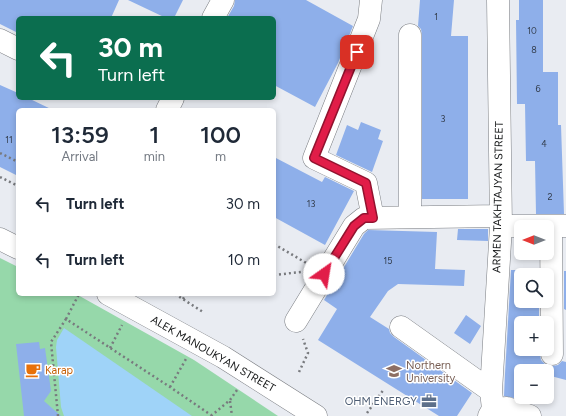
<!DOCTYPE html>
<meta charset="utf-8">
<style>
:root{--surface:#fff;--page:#f6f6f7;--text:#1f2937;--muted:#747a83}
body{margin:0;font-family:Figtree,sans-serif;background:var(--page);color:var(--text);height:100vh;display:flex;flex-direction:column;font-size:15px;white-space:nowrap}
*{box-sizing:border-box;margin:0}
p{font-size:13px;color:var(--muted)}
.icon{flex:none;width:22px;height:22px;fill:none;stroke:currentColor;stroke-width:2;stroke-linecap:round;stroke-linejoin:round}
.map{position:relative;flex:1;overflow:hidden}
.drawer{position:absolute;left:16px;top:108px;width:260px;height:188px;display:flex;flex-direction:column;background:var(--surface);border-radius:6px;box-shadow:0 2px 6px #0003}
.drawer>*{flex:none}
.hud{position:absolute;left:16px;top:16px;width:260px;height:84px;border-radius:6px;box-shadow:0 2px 6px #0003;background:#0b6e4f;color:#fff;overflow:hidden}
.needle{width:26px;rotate:270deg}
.fabs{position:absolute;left:514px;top:220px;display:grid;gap:8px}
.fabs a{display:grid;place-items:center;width:40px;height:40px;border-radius:6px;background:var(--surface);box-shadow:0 2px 6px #0003;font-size:20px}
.pin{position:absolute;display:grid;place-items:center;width:34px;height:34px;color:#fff;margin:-17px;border-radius:8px;box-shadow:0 2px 6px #0006}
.me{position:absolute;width:44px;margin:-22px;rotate:32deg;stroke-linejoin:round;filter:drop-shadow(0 0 3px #0008)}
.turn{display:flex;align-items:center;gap:14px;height:84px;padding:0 16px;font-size:18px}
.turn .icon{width:52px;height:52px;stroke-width:2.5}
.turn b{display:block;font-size:28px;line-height:34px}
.eta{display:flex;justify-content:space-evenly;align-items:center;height:68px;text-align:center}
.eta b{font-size:24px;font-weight:600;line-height:28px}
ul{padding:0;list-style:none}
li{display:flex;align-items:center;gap:12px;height:56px;padding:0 16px}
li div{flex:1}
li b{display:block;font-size:15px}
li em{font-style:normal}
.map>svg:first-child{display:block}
.green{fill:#96d8aa}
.water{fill:#9fd3f8}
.building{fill:#8eafea}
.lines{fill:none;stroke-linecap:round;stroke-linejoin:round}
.minor-casing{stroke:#7a7d82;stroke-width:23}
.path{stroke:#787a7e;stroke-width:2.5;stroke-dasharray:2 3;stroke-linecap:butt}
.minor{stroke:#fff;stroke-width:22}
.route-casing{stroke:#92132f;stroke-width:10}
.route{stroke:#e11d48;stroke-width:7}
.labels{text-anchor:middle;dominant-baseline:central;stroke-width:3;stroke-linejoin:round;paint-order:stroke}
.number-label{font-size:9px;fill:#323c4b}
.street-label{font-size:11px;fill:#131516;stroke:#fff}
.education-label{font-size:11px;fill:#785e54;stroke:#fff;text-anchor:start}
.food-label{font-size:11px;fill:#c56008;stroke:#fff;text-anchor:start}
.service-label{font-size:11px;fill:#4e5e75;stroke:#fff;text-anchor:end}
</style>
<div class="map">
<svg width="566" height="416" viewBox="0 0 566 416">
<rect width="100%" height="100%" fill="#e9ecf2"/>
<path class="green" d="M0,258L18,267V294H76L194,360L278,416H0Z"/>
<path class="water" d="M64,328L192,416H64L61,407L56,347L57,340Z"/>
<path class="building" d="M0,0H119L111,18H18V33L0,24Z
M128,0H183L174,18H166Z
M235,0H306L353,26L338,63L315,107L274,85V18H227L234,6Z
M420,0H454L451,36H468V199H422V35L421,29L418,26Z
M519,0H543V72H558V125H561L564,214H536L535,161H526L525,104H517L516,20H519Z
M0,85L18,93V98H28L53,110H18V176L0,167Z
M361,122L381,130L378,139L383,141L372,172L336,155L347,125L358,130Z
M274,157L322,182L325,177L354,191L325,245L274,217Z
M458,229H488V241L457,240Z
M368,230L437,232L435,269L465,270L464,286L398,284L388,291L370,317L389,329L390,333L394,337L472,393L457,416H439L318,340L337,309L324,300L364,234Z
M511,270H539V275H521V301H539V323H521V349H539L541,360L546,365L552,366L558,365L562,361L566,362V380L547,375V371H521V397H542V399H518L504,396L505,374Z
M564,271H566V310L564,309Z
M466,315L481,326L470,344L454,333Z
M39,342L40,349L45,348L51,391L44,401L61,416H24L16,344Z"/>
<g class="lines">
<g class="minor-casing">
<path id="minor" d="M371,0L369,19L314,158L366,183L373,218
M213,18L223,0
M0,40L18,49
M167,110L173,98
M410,217V35
M501,226H565
M551,226L552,354
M0,239L18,248
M108,294L223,357L316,416
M296,321L354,226L364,218L500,216
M401,327L491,391
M493,409L507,408L530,416
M489,416L493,409L491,391L501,226L498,0"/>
</g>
<path class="path" d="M0,153L18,162
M0,177L18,186
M274,244L308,264
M274,275L301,272
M175,294L203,312
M183,299L186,294
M66,319L79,294
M110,348L122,325
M299,372L308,353L303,339
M170,387L186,359
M230,401L232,416
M367,413L384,389
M58,416L51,342L66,319L170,387L211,415
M211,416L230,400L237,390"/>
<use href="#minor" class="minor"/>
</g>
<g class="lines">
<g class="route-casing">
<path id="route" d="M324,274L354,226L364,218H373L366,183L314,158L357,52"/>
</g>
<use href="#route" class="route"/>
</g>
<defs>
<g id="cafe-bare" transform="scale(1.2)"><path d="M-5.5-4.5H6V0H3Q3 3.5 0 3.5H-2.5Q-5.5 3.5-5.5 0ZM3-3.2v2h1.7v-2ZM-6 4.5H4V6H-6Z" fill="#e8710a" stroke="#fff" stroke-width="2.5" paint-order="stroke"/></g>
<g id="university-bare" transform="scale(1.2)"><path d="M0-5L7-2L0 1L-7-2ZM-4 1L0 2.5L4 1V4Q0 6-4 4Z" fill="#8d6e63" stroke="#fff" stroke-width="2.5" paint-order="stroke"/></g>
<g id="office-bare" transform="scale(1.2)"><path d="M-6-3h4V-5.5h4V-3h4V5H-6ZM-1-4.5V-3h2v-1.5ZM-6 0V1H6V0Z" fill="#5c6f8a" stroke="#fff" stroke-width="2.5" paint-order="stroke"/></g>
</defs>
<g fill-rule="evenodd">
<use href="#cafe-bare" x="33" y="370"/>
<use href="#university-bare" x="394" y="371"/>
<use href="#office-bare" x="429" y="401"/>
</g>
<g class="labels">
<g class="number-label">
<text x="436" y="16">1</text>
<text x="532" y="30">10</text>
<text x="534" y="49">8</text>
<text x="538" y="88">6</text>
<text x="443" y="118">3</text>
<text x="9" y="139">11</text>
<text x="544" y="143">4</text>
<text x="550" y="196">2</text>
<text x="311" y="203">13</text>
<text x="388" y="260">15</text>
</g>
<g class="street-label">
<text transform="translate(498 197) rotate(-89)">ARMEN TAKHTAJYAN STREET</text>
<text transform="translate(213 354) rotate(30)">ALEK MANOUKYAN STREET</text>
</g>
<g class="education-label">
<text x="406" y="365">Northern<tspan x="406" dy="13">University</tspan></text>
</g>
<g class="food-label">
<text x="45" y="370">Karap</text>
</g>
<g class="service-label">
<text x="417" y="401">OHM ENERGY</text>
</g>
</g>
</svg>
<div class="fabs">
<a><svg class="needle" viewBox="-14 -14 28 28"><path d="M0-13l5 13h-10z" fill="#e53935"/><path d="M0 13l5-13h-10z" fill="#747a83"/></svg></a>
<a><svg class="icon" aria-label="search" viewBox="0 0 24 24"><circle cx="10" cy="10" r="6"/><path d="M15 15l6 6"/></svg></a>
<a>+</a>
<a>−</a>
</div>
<div class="pin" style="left:357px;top:52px;background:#d93025"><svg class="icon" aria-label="arrive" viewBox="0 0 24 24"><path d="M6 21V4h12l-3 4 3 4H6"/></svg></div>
<svg class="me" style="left:324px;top:274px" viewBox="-20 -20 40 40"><circle r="19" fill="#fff"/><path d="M0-13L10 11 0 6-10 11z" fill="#e11d48"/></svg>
<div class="hud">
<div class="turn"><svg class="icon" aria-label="left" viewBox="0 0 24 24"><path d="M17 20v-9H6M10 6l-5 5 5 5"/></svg><div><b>30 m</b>Turn left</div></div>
</div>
<section class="drawer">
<div class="eta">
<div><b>13:59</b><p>Arrival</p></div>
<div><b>1</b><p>min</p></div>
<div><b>100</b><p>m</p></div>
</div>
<ul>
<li><svg class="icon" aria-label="left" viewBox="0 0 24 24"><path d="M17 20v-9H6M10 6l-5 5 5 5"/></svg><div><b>Turn left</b></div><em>30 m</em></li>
<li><svg class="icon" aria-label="left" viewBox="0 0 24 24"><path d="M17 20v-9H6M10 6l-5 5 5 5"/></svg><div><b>Turn left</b></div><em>10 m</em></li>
</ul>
</section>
</div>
